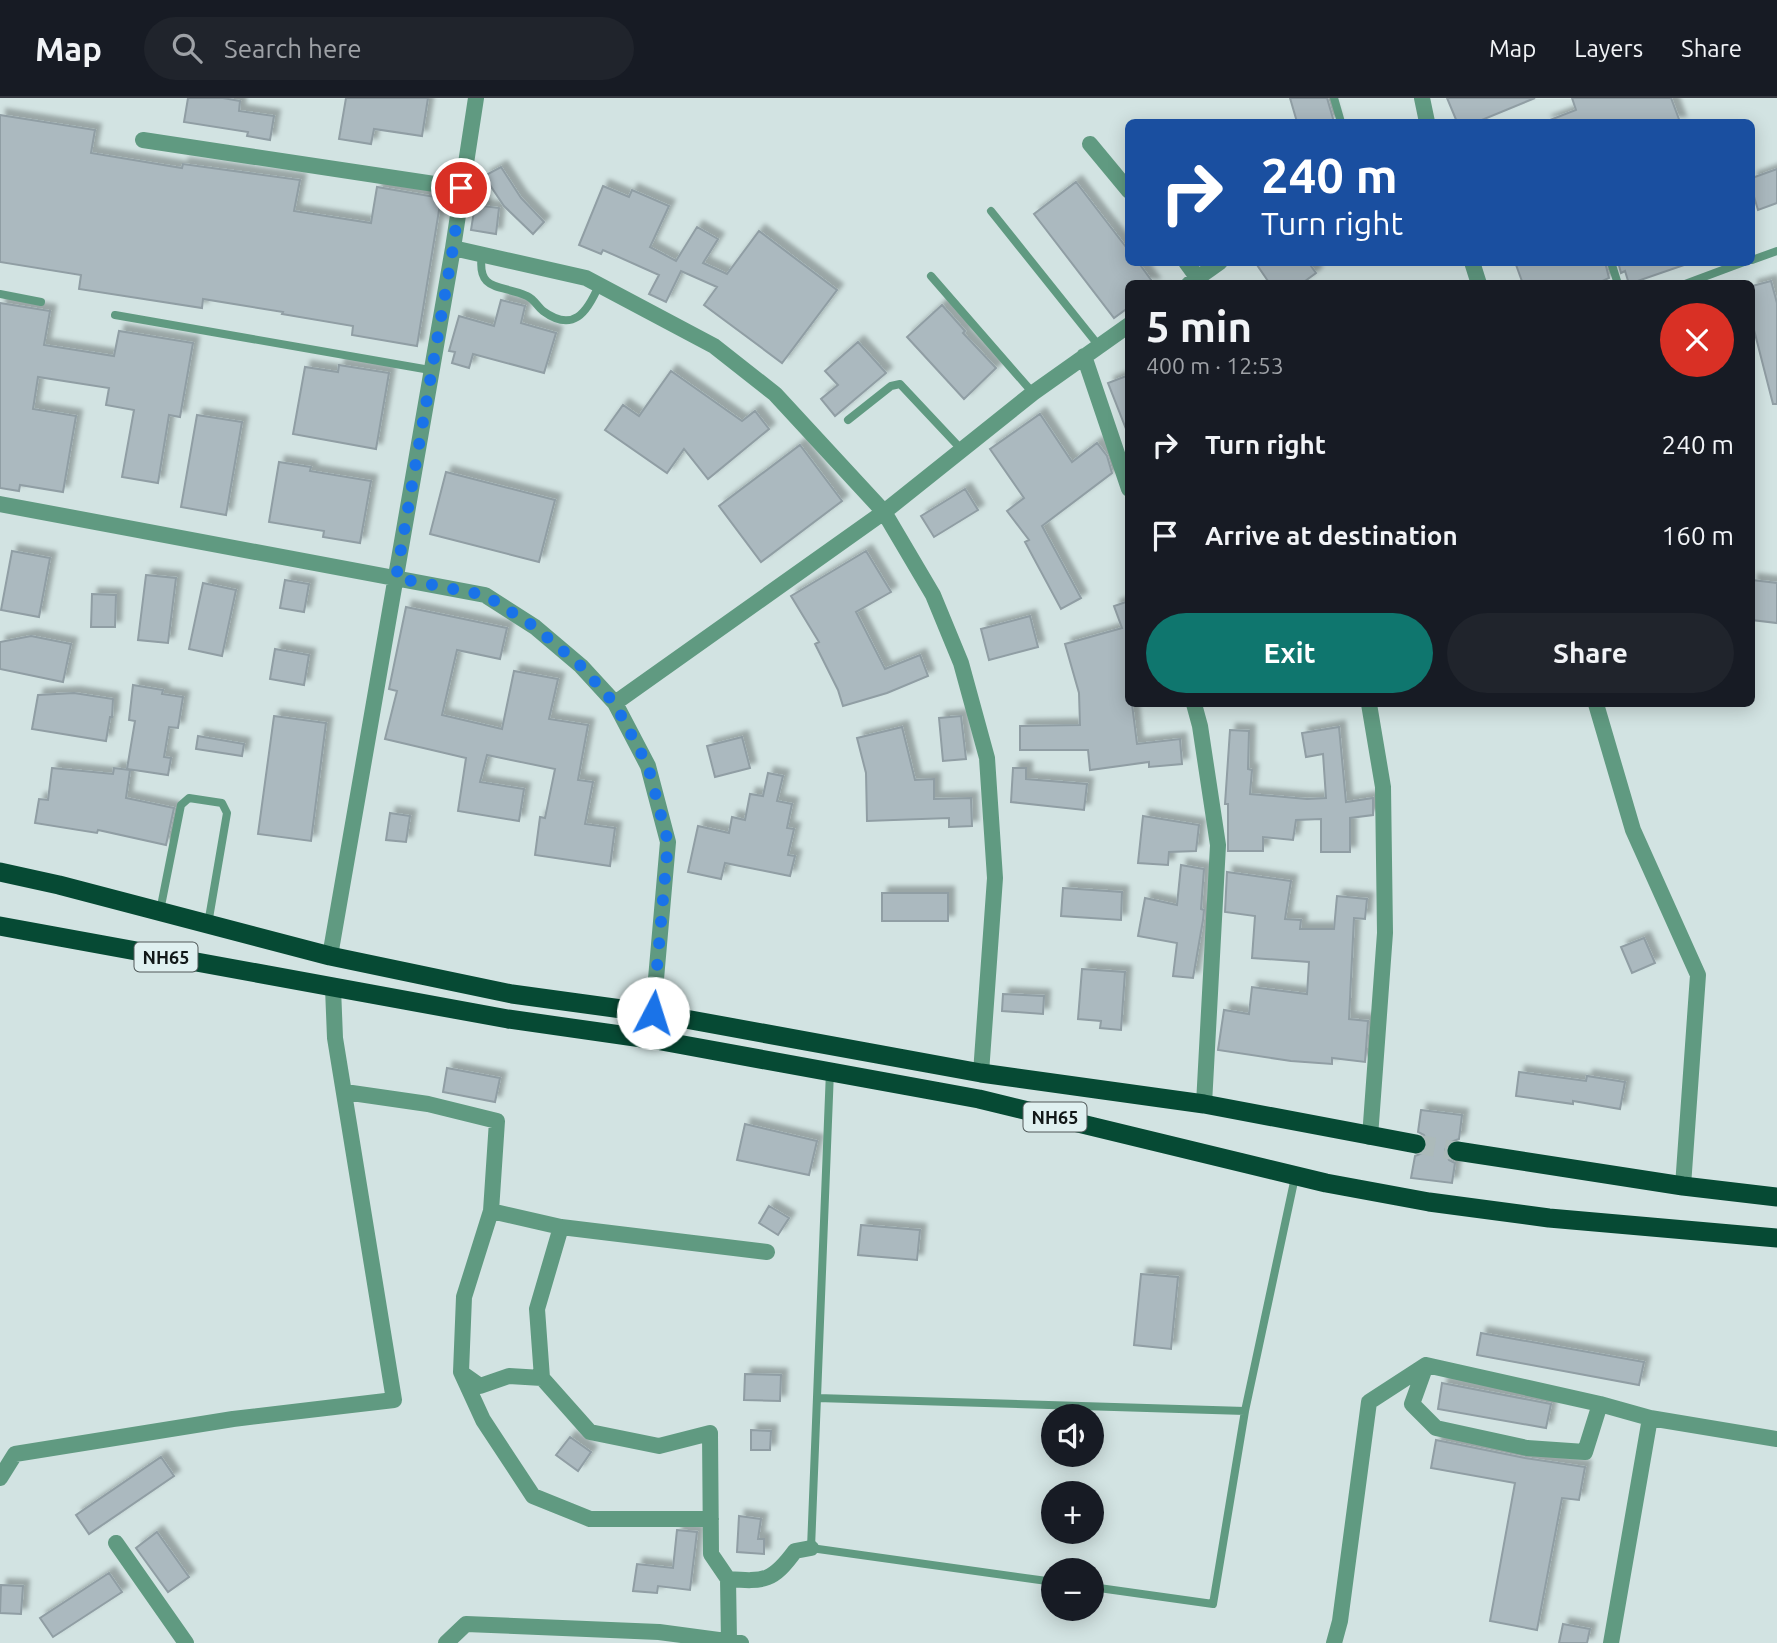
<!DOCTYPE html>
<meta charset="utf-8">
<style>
:root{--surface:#171b24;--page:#20242c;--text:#f1f3f6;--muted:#9ea1a6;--line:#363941;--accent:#0f766e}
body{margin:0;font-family:Ubuntu,sans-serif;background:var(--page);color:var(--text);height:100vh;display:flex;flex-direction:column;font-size:26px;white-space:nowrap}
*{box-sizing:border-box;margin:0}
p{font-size:23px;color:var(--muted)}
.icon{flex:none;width:38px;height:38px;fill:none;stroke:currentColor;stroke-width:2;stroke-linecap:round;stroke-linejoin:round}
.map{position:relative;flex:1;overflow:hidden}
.details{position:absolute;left:1125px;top:182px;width:630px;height:427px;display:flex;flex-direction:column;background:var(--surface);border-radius:10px;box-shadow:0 4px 18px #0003}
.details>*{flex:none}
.hud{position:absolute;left:1125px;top:21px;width:630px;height:147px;border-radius:10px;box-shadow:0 4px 18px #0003;background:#1a4fa0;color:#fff;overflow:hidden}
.buttons{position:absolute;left:1041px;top:1306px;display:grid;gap:14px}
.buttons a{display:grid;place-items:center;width:63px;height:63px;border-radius:50%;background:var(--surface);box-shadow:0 4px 18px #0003;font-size:35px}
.pin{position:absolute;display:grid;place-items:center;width:60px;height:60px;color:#fff;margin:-30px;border:4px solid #fff;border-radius:50%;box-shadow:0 2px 7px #0007}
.me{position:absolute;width:77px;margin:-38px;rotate:5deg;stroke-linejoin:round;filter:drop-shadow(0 0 5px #0008)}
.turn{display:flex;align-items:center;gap:24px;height:147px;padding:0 21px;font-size:32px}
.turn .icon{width:91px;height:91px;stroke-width:2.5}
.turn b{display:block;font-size:49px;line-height:60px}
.round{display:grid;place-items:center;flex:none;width:74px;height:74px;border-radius:37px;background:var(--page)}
.overview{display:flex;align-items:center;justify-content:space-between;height:119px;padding:0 21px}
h1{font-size:42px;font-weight:700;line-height:52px}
.button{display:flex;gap:14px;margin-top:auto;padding:14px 21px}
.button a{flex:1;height:80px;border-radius:42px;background:var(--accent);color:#fff;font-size:28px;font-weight:700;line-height:80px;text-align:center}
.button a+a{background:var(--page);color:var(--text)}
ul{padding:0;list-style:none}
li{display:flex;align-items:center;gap:21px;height:91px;padding:0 21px}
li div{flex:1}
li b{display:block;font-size:26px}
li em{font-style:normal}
header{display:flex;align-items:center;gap:42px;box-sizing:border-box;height:98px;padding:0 35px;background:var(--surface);border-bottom:2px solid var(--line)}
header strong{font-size:33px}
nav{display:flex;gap:38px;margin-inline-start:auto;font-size:24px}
.search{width:490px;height:63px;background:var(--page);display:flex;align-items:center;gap:18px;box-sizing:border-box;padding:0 24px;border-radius:38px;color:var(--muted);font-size:26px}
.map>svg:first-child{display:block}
.building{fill:#abb9bf;stroke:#909ea4;stroke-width:2;filter:url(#shadow)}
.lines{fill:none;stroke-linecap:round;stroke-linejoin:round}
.trunk-tunnel{stroke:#acbaba;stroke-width:19;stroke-dasharray:19 10;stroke-linecap:butt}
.service{stroke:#609a81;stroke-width:8}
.minor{stroke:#609a81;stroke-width:16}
.trunk{stroke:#064a34;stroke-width:19}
.route{stroke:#1a73e8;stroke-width:12;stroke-dasharray:0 21.6}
.labels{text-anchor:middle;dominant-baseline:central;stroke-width:5;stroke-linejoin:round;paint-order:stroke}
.shield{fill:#dff0f0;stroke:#505959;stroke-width:2}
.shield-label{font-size:18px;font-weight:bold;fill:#121818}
</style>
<header>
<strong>Map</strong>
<div class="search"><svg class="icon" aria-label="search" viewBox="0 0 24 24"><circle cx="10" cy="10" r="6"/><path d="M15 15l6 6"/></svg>Search here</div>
<nav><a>Map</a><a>Layers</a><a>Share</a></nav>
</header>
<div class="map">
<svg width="1777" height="1545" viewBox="0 0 1777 1545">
<defs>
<filter id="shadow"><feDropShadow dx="6" dy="-6" stdDeviation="2" flood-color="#0004"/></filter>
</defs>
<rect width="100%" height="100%" fill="#d2e3e2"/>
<path class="building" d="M188,0H223L240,3L239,13L274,18L270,42L247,38L248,34L184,24Z
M346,0H428L422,38L374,31L371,46L339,41Z
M1290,0H1327L1334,24H1297Z
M1447,0H1535L1477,24H1457Z
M1572,0H1671L1680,24H1545L1576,12Z
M0,17L95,32L91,55L182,70L183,66L300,82L294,113L371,125L377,89L441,100L417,248L352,237L353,228L282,216L283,214L203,201L202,210L79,191L81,177L0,164Z
M501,69L521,100L544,124L533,136L504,108L484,78Z
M1777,71V105L1758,112L1752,92V80Z
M1076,84L1129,153V164H1138L1154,186H1129V209L1114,220L1034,116Z
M603,88L629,99L632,92L669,108L650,149L676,163L697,129L718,141L703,165L727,176L759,133L837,192L782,265L704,207L717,189L681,173L666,204L649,196L659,177L603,152L601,156L579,147Z
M475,107L499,110L496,136L471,132Z
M1255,164H1308L1316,175L1301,186H1270Z
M1515,164H1605L1609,180L1596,186H1523Z
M1618,164H1684V167L1629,186L1625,173L1621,175Z
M1771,183L1777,205V306H1773L1752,224V188Z
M501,202L525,208L521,225L556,235L544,275L473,256L469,270L452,265L455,254L449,253L459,218L494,228Z
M0,205L50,213L44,247L114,258L119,233L193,245L180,319L169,317L158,385L122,379L134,312L106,307L109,290L38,279L33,311L76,318L63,394L20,387L19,393L0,390Z
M942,207L965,233L963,235L996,270L964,301L907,239Z
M858,244L886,275L835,318L821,301L838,287L825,273Z
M339,267L389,275L376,351L293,336L305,269L338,274Z
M671,273L742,323L755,313L769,331L708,381L684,351L667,375L605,332L623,307L639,318Z
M1129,277V335L1128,336L1108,285Z
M1040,316L1072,364L1097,345L1107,358L1112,375L1042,428L1081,500L1061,511L1025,444L1029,442L1007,413L1024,400L990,351Z
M197,317L242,324L226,417L181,409Z
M800,347L842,403L761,464L719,408Z
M279,364L311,369L310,373L371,383L360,445L323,439L324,433L269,424Z
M446,374L555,402L539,464L430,436Z
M965,391L978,412L934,439L921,418Z
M12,453L50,460L39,519L1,512Z
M866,453L891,494L856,514L885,571L920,557L928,578L887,595L843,608L838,592L815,546L819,544L791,498Z
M146,477L176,480L168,545L138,542Z
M285,482L309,486L304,514L280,510Z
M1752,482L1777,485V525L1752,522Z
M203,485L236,492L222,558L189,551Z
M92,496L116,497L115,529H91Z
M1129,503V606H1132L1137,646L1180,641L1182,666L1149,669V664L1090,672L1088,652H1020V628L1080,627L1079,595L1065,546L1122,530L1114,508Z
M406,509L507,530L500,561L457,552L442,617L502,631L514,573L558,581L549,621L588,627L578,682L593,684L585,726L615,730L610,768L535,757L540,719L545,720L555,671L487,657L480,684L524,691L519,723L458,713L466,660L385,641L397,593L389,591Z
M1030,518L1038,549L989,562L981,531Z
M31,538L71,546L63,584L0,571V544Z
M275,551L309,557L304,587L270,581Z
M133,587L163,592L162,596L183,599L178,630L169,629L164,659L171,660L168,677L127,671L135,623L129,622Z
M74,595L113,601L112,619H110L106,643L32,631L38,597Z
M274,618L326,625L311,743L258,736Z
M961,618L966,661L943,663L939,620Z
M902,629L915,682L934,681V701L971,700L972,728L949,729V720L867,723L866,675L857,640Z
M1339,629L1346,704L1373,700V717L1350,720V754H1321V721L1296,722L1293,742L1263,739V753H1228V706H1225L1230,632L1249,633L1248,671L1252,672L1250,696L1307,701L1326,700L1323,656L1306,659L1302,635Z
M198,638L244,646L242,658L196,651Z
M742,639L750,670L715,679L707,648Z
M52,670L113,676L114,670L130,672L126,700L174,710L166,747L98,732L97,735L35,725L39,701L48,702Z
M1013,670H1026V681L1087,686L1084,712L1011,704Z
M768,675L783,678L777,703L792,706L787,730L794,731L788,757L795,758L790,778L725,765L721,781L688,774L698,728L729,735L732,719L745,722L750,696L763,698Z
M390,715L410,718L406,744L386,742Z
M1143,718L1199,727L1196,753L1169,754L1168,767L1138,765Z
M1181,767L1204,771L1201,811L1204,812L1203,822L1193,880L1173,878L1177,845L1138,838L1145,800L1177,807Z
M1227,774L1291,783L1285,821L1301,822L1300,831H1334L1337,798L1367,801L1365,821L1354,820L1349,921L1368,923L1365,964L1332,960V966L1291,963L1218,952L1224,912L1249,916L1252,889L1307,896L1309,864L1252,860L1255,818L1225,814Z
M1063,790L1122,794L1121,822L1061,818Z
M882,795H948V823H882Z
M1644,840L1655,865L1632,875L1621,849Z
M1082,871L1125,874L1121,932L1100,930L1101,923L1078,921Z
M1003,896L1044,898L1043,916L1002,913Z
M447,970L500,980L495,1004L443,994Z
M1519,974L1586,983L1587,978L1625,984L1620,1011L1573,1003V1006L1516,998Z
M1421,1012L1462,1017L1459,1041L1448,1045L1445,1052L1449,1062L1455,1065L1452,1085L1411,1080L1415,1058L1425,1054L1428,1048L1424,1037L1418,1034Z
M745,1026L817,1043L809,1077L737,1062Z
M769,1108L789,1120L778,1137L759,1125Z
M861,1127L920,1132L917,1162L858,1157Z
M1141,1176L1178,1179L1171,1251L1134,1247Z
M1481,1235L1644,1264L1639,1287L1477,1257Z
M745,1276L781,1277L780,1303L744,1302Z
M1442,1285L1551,1306L1546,1330L1438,1311Z
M751,1332L771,1333L770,1352H751Z
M570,1339L591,1354L578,1373L556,1357Z
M1436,1342L1525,1360L1585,1369L1579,1402L1562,1400L1537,1532L1490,1523L1515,1385L1431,1370Z
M161,1359L174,1378L89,1436L76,1417Z
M739,1418L761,1421L758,1441H764V1456L737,1454Z
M677,1432L697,1434L690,1492L658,1488L657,1495L633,1493L637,1466L673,1470Z
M157,1434L189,1479L168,1494L136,1450Z
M109,1475L122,1494L53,1539L40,1520Z
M1,1487L23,1488L21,1516L0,1515Z
M1563,1526L1590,1531L1587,1545H1559Z"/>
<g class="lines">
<path class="trunk-tunnel" d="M1416,1046L1457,1053"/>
<path class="service" d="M1334,0L1341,24
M991,113L1099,248
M482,156C476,196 503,186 527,198C534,201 537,208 543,213C573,235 587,215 599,187
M1752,162L1777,153
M1611,164L1618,186
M931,178L1033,295
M1685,186L1744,164
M0,196L41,204
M115,217L430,272
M848,322L891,288L900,286L962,352
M160,813L181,707L189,700L222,705L227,715L208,826
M830,973L811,1450L1054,1484
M817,1300L1245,1313
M1092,1489L1213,1506L1245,1313L1295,1079"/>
<path class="minor" d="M1422,0L1427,24
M143,42L461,90
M1090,46L1129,93
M453,150L586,180L714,248L775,296L884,414L933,497L961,565L987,660L995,780L981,975
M1186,164L1202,186
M1472,164L1479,186
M1189,186L1220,164
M1084,258L1129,391
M0,406L485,497L535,529L581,568L615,605L648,668L668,744L653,915
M615,605L884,414L1033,295L1129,227
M1194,606L1200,628L1218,747L1204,1006
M1369,606L1383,689L1385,835L1370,1039
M1596,606L1633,732L1698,877L1683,1088
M330,858L453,150L476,0
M345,994L428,1006L497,1023L491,1113L561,1129L767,1154
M491,1113L464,1199L461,1274L483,1322L533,1398L590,1421H711
M561,1129L537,1211L542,1280L590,1334L659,1348L710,1335L711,1456L728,1481L729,1544
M1426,1267L1600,1306
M463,1276L480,1288L509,1278L542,1280
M0,1380L15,1356L233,1321L394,1302L335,940L333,890
M116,1445L186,1545
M728,1481C765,1484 773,1483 795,1453L811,1450
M446,1545L466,1526L659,1534L741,1545
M1334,1545L1340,1523L1369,1304L1426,1267L1412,1306L1436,1330L1527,1350L1585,1354L1600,1306L1650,1320L1777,1341
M1611,1545L1650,1320"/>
<path class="trunk" d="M0,774L59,787L330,858L512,896L658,916L981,975L1204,1006L1416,1046
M0,828L508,921L656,942L979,1001L1326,1085L1429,1104L1549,1120L1777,1140
M1457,1053L1683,1088L1777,1099"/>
</g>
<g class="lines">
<path class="route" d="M461,90L453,150L396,480L485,497L535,529L581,568L615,606L648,668L668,744L653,915"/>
</g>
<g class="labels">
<g class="shield">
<rect x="134.5" y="844.5" width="63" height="29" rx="5"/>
<rect x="1023.5" y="1004.5" width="63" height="29" rx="5"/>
</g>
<g class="shield-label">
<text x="166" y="859">NH65</text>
<text x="1055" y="1019">NH65</text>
</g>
</g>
</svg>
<div class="buttons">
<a><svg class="icon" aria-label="sound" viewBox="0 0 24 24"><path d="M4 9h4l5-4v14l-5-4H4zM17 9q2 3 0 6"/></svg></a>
<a>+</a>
<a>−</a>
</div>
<div class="pin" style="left:461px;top:90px;background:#d93025"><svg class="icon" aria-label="arrive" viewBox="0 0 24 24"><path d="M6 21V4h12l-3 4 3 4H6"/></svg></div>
<svg class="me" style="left:653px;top:915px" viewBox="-20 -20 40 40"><circle r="19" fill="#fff"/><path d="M0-13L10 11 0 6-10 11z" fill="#1a73e8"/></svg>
<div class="hud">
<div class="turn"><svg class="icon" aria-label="right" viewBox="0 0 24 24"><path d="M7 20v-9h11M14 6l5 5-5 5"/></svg><div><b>240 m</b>Turn right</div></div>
</div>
<section class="details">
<div class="overview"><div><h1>5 min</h1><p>400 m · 12:53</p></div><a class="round" style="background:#d93025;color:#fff"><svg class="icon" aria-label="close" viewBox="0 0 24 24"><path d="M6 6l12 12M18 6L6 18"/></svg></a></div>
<ul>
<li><svg class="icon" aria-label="right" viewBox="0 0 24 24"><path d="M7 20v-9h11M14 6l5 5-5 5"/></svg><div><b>Turn right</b></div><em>240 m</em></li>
<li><svg class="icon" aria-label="arrive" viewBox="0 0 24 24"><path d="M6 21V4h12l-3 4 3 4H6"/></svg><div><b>Arrive at destination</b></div><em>160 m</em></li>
</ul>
<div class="button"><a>Exit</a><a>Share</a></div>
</section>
</div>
